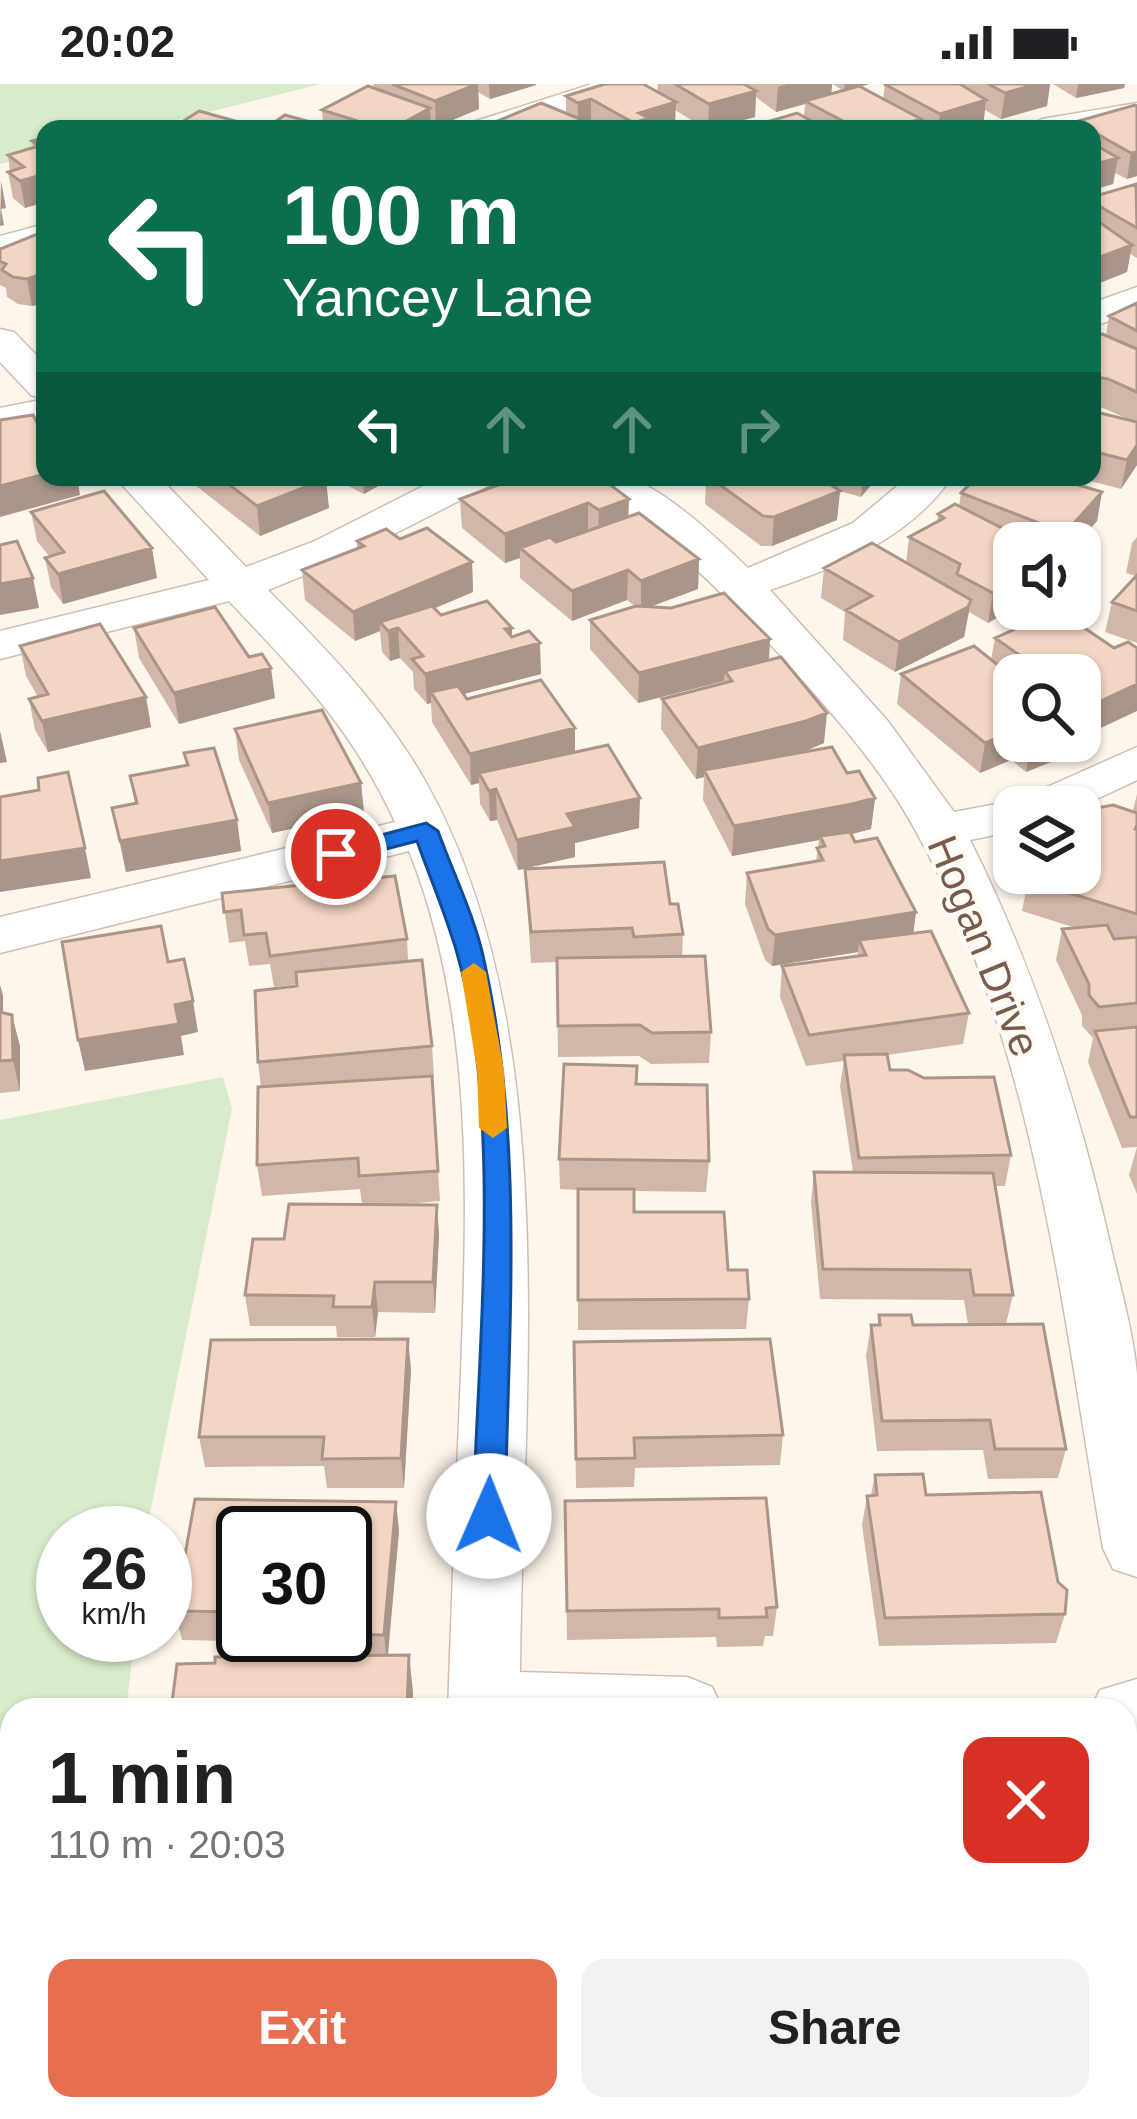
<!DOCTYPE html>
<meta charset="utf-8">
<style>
:root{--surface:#fff;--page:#f2f2f2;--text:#202124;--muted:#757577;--accent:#e76f51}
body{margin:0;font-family:Helvetica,sans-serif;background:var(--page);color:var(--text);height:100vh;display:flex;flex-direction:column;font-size:45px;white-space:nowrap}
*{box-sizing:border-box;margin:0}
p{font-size:39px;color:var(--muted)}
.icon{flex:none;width:66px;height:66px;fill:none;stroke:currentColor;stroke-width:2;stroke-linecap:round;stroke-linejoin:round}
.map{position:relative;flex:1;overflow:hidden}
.details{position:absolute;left:0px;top:1614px;width:1137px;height:423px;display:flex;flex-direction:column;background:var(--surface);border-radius:36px 36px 0 0;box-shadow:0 3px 9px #0004}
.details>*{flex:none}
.hud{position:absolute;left:36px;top:36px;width:1065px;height:366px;border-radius:24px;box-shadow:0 3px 9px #0004;background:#0b6e4f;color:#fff;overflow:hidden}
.tools{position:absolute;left:993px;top:438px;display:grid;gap:24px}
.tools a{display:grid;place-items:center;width:108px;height:108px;border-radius:24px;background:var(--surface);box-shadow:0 3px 9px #0004;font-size:60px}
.speed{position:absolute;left:36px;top:1422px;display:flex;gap:24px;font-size:60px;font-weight:700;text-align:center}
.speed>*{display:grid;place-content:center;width:156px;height:156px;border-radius:50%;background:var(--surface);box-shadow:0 3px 9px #0004;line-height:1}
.speed small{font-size:30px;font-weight:400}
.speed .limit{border:6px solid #111;border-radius:18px;background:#fff;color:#111}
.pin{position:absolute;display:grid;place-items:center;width:102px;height:102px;color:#fff;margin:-51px;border:6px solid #fff;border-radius:50%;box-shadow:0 3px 12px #0007}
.me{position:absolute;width:132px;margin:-66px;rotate:1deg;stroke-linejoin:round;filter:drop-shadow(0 0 9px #0008)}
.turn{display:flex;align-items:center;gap:42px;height:252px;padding:0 48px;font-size:54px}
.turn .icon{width:156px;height:156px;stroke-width:2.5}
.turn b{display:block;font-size:84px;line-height:102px}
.lanes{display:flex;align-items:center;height:114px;padding:0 48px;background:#0003;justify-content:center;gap:60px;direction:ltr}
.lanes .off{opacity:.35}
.round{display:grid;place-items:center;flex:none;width:126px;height:126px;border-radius:24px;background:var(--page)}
.head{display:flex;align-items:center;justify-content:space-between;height:204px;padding:0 48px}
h1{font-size:72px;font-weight:700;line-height:90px}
.action{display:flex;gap:24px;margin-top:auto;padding:24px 48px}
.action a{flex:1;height:138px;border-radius:24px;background:var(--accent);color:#fff;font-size:48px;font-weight:700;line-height:138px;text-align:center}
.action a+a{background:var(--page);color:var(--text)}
.status{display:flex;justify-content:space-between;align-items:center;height:84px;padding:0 60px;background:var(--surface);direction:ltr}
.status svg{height:33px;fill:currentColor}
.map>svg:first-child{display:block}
.green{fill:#d8ecc9}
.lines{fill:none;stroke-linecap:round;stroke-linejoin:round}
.street-casing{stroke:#d1beb0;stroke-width:3}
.street{fill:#fff;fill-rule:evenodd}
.wall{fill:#d1b7a8;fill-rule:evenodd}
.shaded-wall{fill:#aa9588}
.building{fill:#f3d5c3;stroke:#aa9588;stroke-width:3}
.route{fill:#1a73e8;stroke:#114b97;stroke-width:3}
.slow{fill:#f59e0b}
.labels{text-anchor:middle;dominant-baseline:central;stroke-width:9;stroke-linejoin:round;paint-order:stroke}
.street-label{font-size:42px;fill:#7a5c4d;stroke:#fffaf3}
</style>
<div class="status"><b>20:02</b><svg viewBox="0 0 49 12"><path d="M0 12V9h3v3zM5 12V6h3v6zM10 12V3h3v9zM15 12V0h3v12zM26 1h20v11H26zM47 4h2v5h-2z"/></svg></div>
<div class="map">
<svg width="1137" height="2035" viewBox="0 0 1137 2035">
<rect width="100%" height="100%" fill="#fdf6ec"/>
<path class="green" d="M0,0H321L141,45H45V69L0,80Z
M223,993L232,1025L146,1449H63V1551H135L126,1626H12V2025H80L79,2035H0V1036Z"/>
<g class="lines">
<g class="street-casing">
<path id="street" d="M592,0H645L640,7L515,45H468L473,38Z
M1137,19V39L1092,46L1025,45L1042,35Z
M45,140V162L0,174V152Z
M1137,203V227L1092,243V219Z
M0,245L14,248L45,280V315L31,311L0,278Z
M45,315V339L0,348V324Z
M115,393H159L246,483L315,457L441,393H494L488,402L345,475L268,506C326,565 382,622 424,695C566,944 522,1307 520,1588L687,1593L712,1603L723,1626H448C452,1514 456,1401 461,1289C467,1115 475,932 409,767L0,869V833L395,738C351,643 300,592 229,517L0,575V547L209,496Z
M573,393C589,393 607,391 622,393C659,398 721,458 748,484L853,439L908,393H952C909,455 838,483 770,506L887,636L954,728L1018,716L1137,663V696L1080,723H1014V747L970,756C1034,884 1077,1016 1109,1155C1119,1199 1133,1246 1137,1290C1137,1357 1137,1426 1137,1493L1113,1485L1103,1464C1060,1216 1034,940 900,720C866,666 822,618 780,571C720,505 660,444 579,402Z
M1137,1595V1661L1125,1662V1626H1090L1100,1606Z
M453,2025H535L537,2035H455Z"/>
</g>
<use href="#street" class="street"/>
</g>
<path class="wall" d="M373,0H536V1L490,15L478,8L479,25L436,43L431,41V45H272V40L323,42L322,26L374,4Z
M658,0H869L860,3L883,15L885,0H1050L1047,22L1001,35L985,26L983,42L973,45H750V43L804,33L805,20L776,28L756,13L755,33L710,45H706L675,26V44L670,45H488V41L566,29V12L657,8ZM832,0L844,7L831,10Z
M1053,0H1125L1124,4L1076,14Z
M1137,22V92L1127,95L1115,89L1113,100L1092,106V45H1073L1075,38Z
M45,54V118L25,124L13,114L8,88L10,87L8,71L33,63L32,57Z
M1137,100V174L1130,170L1127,188L1092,202V113Z
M45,147V248L41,246L37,221L32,222L18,220L7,213L6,204L0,201V165Z
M1137,219V381L1121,405L1075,393H1092V327L1130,336L1103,324L1092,322V256L1106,252L1109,232Z
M194,393H324L329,424L260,452L195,401Z
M331,393H394L364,410Z
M520,393L628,432L699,475L698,505L650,523L770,555L769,576L824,659L803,668L847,689L875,714L871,745L851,750L855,758L916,828L913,849L969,929L963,960L887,971L890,986L1011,1071L1005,1102H995L1013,1211L1006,1240L1066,1365L1058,1394L988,1395L983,1366L877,1367L866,1272L871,1241H878L879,1231L913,1241L968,1240L964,1216L820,1215L811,1119L814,1088H853L840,1002L844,977L806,982L780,913L782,882L857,873L858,868L772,882L765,876L745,820L747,789L816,778L819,756L732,772L703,716L704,693L696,695L661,645L662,615L724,599V597L638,619L590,565V536L635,522L627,516L572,537L520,494V474L505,479L462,444L460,415Z
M706,393H878L861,413L840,407L837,436L772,462H761L705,420Z
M977,393H1063L1061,396L1102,408L1097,437L1077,459H1014V525H1043L1042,531L1025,541L1114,564L1086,651L1080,647V591H1014V657H1070L1068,671L1026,688L1011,676L980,689L897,620L901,590L991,576L995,554L1024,541L1003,530L988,539L969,528L964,553L895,588L843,556L845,528L821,514L824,484L906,479L909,453L937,438L938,430L959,423L961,409Z
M31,428L157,494L63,520L51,503L45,474L49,472L37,457Z
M1137,453V559L1105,548L1112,518L1136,492L1126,489L1132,459Z
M400,455L472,478L473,508L434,524L441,531L512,544V553L541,590L464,610L467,615L575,668L639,744L575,759V773L526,784L670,820L683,850L682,873L711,948L709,979L651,980L639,972L558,973L557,878L531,879L525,785L518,786L497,736L490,737L480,720L479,699L471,701L432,638L431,619L427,620L414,605L413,588L400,574L390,577L382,568L380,547L355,557L305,516L302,486L357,465V457Z
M134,544L275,614L179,640L139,574Z
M20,562L146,613L151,643L48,668L35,646L29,615L38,613L26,592Z
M235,645L361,699L364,729L272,749L239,676Z
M184,669L237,736L241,767L126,788L112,724L135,720L130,692L186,682Z
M1137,710V1063L1122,1064L1088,978L1093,954L1082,942V931L1056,876L1062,845L1076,844L1022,827L1028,796L1133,727Z
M222,809L407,855L408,877L432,962L434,993H432L440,1117L394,1121H437L439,1152L435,1229L378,1228L375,1253H337L336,1242H250L245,1211L284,1155L362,1120L360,1105L262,1112L257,1081L261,1003L258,978L297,900L274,903L270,880L249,882L245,857L229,859Z
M0,901L3,912V929L20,962V1007L0,1009Z
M636,1000L709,1077L706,1108L634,1107V1128L728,1186L749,1215L746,1245L578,1246V1106L560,1105L559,1075Z
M1137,1063V1110L1129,1091Z
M574,1258L783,1351L780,1381L635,1384L634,1403L576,1404Z
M411,1285L404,1404H327L324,1382L205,1383L199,1353Z
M875,1391L926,1411L1065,1530L1056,1559L879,1562L862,1441L867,1412L871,1411Z
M195,1415L396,1418L399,1447L388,1571H409L413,1609L412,1626H171L177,1580L215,1579V1573L289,1572L287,1558L182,1556L175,1527ZM243,1449H345V1551H243Z
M565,1417L777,1523L773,1552H765L763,1562L717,1563L716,1553L567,1556Z
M1125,1717L1137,1753V1861L1125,1863Z
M596,2025H861L859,2035H599Z
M985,2025H1125L1137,2035H984Z"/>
<path class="shaded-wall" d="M478,0L479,25L436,43L435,17Z
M489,0H536V1L490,15Z
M787,0H832L831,13L805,17V20L776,28L778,3Z
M845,0H869L844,7Z
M1037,0H1050L1047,22L1001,35L1005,9Z
M1078,0H1125L1124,4L1076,14Z
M756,7L755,33L708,45L709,20Z
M591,15V41L578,45V19Z
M986,16L983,42L973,45H938L940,30Z
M676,18L675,44L634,45V39L639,29Z
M430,24L431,45H392Z
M921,35L920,45H888Z
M1137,68V92L1127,95L1131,69Z
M1118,74L1113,100L1092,106V81Z
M45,90V118L25,124L20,97Z
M1,97L6,124L1,125L4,141L0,142Z
M1132,161L1127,188L1092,202V176Z
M45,189V218H36L37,221L32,222L27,195Z
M1097,293L1092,320V296Z
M1137,361V381L1121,405L1127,376Z
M45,390V393H77L80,411L0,433V402Z
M363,393H394L364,410Z
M863,393H878L861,413Z
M326,395L329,424L260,452L257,422Z
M840,407L837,436L772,462L774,433Z
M1102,408L1097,437L1077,459H1064L1065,449Z
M629,415L628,444L598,456L599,426Z
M588,419V448L528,471L520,464V474L505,479V450Z
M152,464L157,494L63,520L58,490Z
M699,475L698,505L641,526V497Z
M472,478L473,508L386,545L380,538V547L355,557L353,528Z
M628,486L627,516L572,537V507Z
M33,494L39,524L0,531V500Z
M1008,500L1003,530L988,539L993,509Z
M971,516L964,553L895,588L899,558Z
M1027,525H1043L1042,531L1024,541Z
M398,544L400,574L390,577L388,547Z
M512,544V567L540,559L541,590L436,617L431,608V619L427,620L425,590Z
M770,555L768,585L725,587L724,597L638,619L639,589Z
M271,584L275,614L179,640L174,609Z
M1137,600V627L1086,651L1092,621Z
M146,613L151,643L48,668L42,637Z
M827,629L824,659L803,668L704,686V693L696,695L698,664Z
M575,644V674L479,689V699L471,701L470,670Z
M0,647L7,678L0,679Z
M1014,647L1011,676L980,689L985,659Z
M1031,657H1070L1068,671L1026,688Z
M361,699L364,729L272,749L268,719Z
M496,705L497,736L490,737L489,707Z
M640,714L639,744L575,759V773L518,786L517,756L567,730Z
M875,714L871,745L848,751L820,752L819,756L732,772L734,742Z
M237,736L241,767L126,788L120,757Z
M85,764L91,794L0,808V777Z
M916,828L912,859L859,856L858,868L772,882L775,851Z
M0,901L3,912V958L0,947Z
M193,917L198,948L181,952L184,971L85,987L78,956L175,921Z
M12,931L20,962V1007L13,976Z
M437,1121L439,1152L435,1229L433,1198Z
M375,1198L378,1228L375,1253L372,1223Z
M408,1255L411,1285L404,1404L401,1374Z
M396,1418L399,1447L387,1579L384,1551Z
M409,1571L413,1609L412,1626H407Z
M837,2025H861L859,2035H805Z"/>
<path class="building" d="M392,0H477L435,17Z
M605,0H643L676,18L639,29L649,34L634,39L591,15L578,19L566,12Z
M675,0H744L756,7L709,20Z
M884,0H960L986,16L940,30Z
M988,0H1037L1005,9Z
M368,2L430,24L392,45H383L322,26Z
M859,2L921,35L888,45H858L805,17Z
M541,19L604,45H497L488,41Z
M1135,21L1137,22V68L1131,69L1092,47V45H1088L1075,38Z
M199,27L250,41L244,45H152L160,40L174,43Z
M797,29L826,45H754L750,43Z
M285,31L336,45H279L283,43L272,40Z
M45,54V90L20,97L8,88L24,83L8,71L39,62L32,57Z
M1092,59L1118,74L1092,81Z
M1136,100L1137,144L1092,118V113Z
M1092,133L1132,161L1092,176Z
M45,147V189L27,195L13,193L2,186L6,180L0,177V165Z
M1137,219V247L1109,232Z
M1102,250L1137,265V308L1108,295L1097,293L1092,296V256Z
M1092,327L1137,338V361L1127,376L1092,367Z
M33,331L45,354V390L0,402V336Z
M219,393H324L326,395L257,422Z
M520,393H600L629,415L599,426L588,419L505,450L460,415Z
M709,393H819L840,407L774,433L763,432Z
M977,393H1052L1102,408L1065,449L961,409Z
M104,407L152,464L58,490L45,474L64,468L31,428Z
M955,420L1031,459H1014V503L1008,500L993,509L957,490L960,480L909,453L944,434L938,430Z
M639,429L699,475L641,497L628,486L572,507L520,464L550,453L556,458Z
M427,444L472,478L353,528L302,486L364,462L357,457L386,445L400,455Z
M17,457L33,494L0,500V461Z
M872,459L971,516L968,523L899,558L846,526L872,512L824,484Z
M1137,491V527L1112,518Z
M724,509L770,555L639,589L590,536L636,522L671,524Z
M487,517L512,544L505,545L512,553L529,547L540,559L425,590L412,575L423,572L398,544L388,547L380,538L432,522L441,531Z
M215,523L249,573L262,570L271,584L174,609L134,544Z
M1058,526L1114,564L1128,558L1137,564V600L1092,621L1080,613V591H1048L995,554Z
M100,540L146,613L42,637L29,615L48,610L20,562Z
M974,562L1014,594V647L985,659L901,590Z
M781,573L827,629L806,637L698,664L662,615L732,597L725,587Z
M541,596L575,644L470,670L431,608L458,602L467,615Z
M322,626L361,699L268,719L235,645Z
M608,661L640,714L567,730L575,743L517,756L496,705L489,707L479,689Z
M832,663L847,689L859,687L875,714L852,720L734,742L704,686Z
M214,664L237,736L120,757L112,724L137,719L130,692L188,681L184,669Z
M68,688L85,764L0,777V713L39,706L38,694Z
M1113,721L1137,729V741L1135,745L1137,746V830L1028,796L1032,789H1080V727Z
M850,748L855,758L877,754L916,828L775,851L768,845L747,789L823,776L817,764L825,762L820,752Z
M664,778L670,820H678L683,850L634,853L632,844L531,848L525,785Z
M395,792L407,855L270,872L266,849L244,851L241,826L224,828L222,809Z
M1107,841L1114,855L1137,853V919L1099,923L1089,911V900L1062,845Z
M161,842L168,878L184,875L193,917L175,921L179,940L78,956L62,858Z
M931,847L969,929L809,951L782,882L866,871L859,856Z
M705,872L711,948L652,949L640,941L558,942L557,874Z
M422,876L432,962L258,978L255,907L297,902L296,888Z
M0,928L12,931L13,976L0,977Z
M1137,943V1033H1130L1095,947Z
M887,970L890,986H908L924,994L994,993L1011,1071L859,1074L844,971Z
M564,980L637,982L636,1000L707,1001L709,1077L559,1075Z
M432,992L438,1087L359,1092L358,1074L257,1081L258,1003Z
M814,1088L993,1089L1013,1211H974L970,1186L823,1185Z
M578,1105H634V1128H724L728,1186H747L749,1215L578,1216Z
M289,1120L437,1121L433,1198H375L372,1223H333L334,1212L245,1211L253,1155H284Z
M879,1231H911L913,1241L1043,1240L1066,1365H995L990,1336L882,1337L871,1241H880Z
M408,1255L401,1374L322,1375L324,1353H199L211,1256Z
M770,1255L783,1351L634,1354L635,1374L576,1375L574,1258Z
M923,1390L926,1411L1041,1408L1058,1498L1067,1506L1065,1530L885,1534L867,1412L877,1411L875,1391Z
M766,1414L777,1523L766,1524L767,1533L719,1534V1525L567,1527L565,1417Z
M195,1415L396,1418L384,1551L345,1550V1449H243V1528L175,1527Z
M409,1571L407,1626H171L177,1580L215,1579V1573Z
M1125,1717L1137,1753V1837L1125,1839Z
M1137,1912V2035H999L1004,2034L998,2025H1125V1917Z
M211,2025H414L415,2035H160Z
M606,2025H837L805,2035H609Z"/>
<path class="route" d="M426,739L438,747C453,789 475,833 484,876C525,1058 508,1248 505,1432L500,1442L489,1446L478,1442L473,1432C478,1264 503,1029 457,869C446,831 430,794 417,757L336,778L324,770L328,765Z"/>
<path class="slow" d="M474,879L486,888L504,986L507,1044L493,1054L479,1044L477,986L461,888Z"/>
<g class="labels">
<g class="street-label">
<text transform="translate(984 862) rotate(68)">Hogan Drive</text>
</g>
</g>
</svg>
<div class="tools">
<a><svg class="icon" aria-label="sound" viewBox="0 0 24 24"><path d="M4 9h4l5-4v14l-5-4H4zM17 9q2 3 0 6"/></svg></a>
<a><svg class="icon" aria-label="search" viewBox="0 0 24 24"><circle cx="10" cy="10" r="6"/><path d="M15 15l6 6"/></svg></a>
<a><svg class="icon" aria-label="layers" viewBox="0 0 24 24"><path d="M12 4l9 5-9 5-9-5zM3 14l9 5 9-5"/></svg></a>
</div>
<div class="speed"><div>26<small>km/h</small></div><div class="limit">30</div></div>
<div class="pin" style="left:336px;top:770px;background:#d93025"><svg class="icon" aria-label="arrive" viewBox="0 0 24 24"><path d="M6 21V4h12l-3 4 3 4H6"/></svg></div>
<svg class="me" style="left:489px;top:1432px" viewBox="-20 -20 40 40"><circle r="19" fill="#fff"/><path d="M0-13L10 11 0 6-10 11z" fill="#1a73e8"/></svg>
<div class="hud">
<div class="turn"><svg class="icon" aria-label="left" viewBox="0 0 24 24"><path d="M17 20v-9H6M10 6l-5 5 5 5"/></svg><div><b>100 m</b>Yancey Lane</div></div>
<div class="lanes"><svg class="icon" aria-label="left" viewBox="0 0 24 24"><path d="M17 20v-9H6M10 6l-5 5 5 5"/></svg><svg class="icon off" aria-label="ahead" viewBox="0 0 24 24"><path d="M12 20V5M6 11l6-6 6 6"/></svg><svg class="icon off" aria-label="ahead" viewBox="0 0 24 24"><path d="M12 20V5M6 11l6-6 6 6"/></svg><svg class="icon off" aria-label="right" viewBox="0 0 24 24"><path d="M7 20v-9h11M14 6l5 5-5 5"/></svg></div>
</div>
<section class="details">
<div class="head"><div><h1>1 min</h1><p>110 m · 20:03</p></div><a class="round" style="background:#d93025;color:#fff"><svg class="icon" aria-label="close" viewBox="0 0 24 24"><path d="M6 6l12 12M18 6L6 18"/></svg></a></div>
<div class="action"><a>Exit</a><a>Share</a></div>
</section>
</div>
